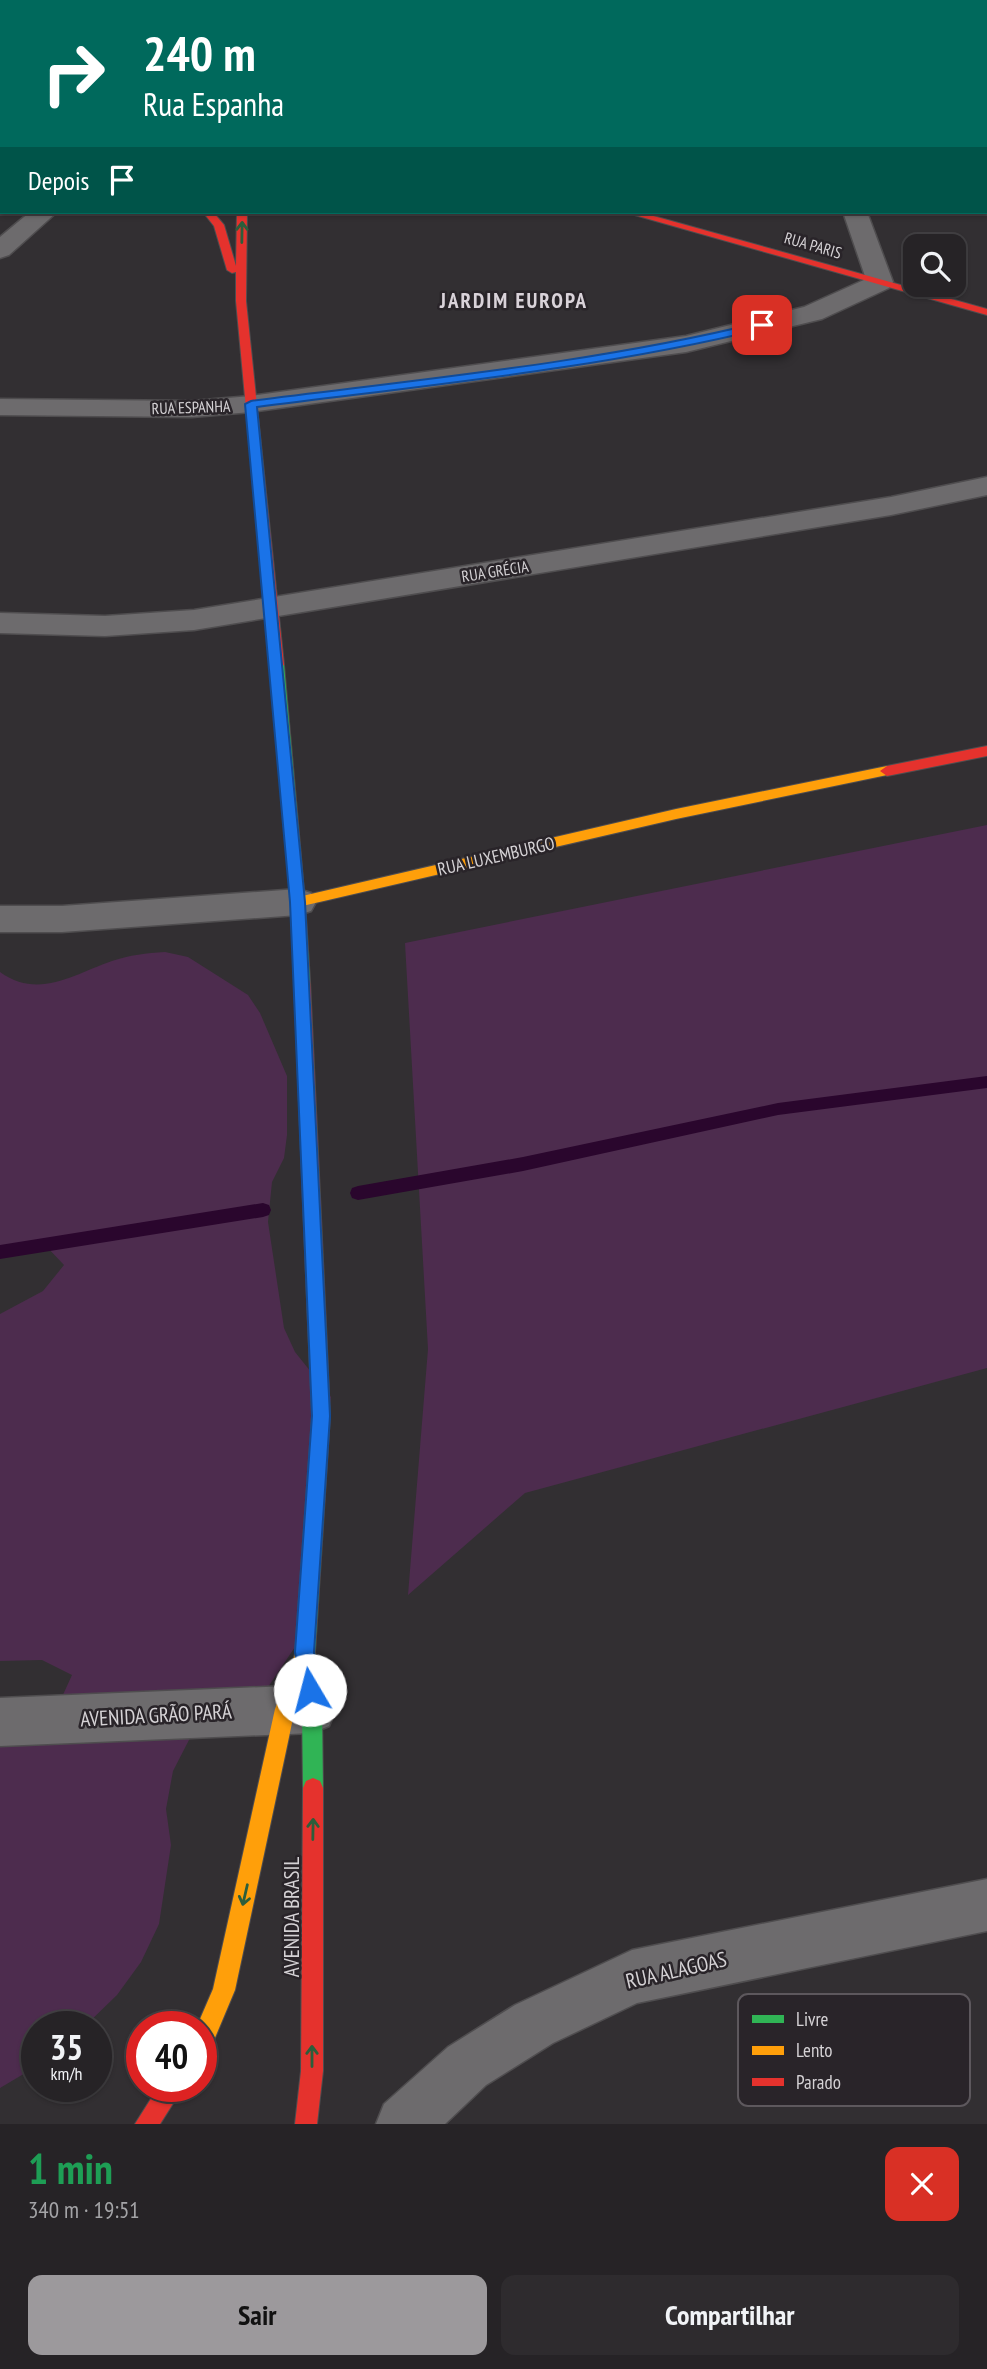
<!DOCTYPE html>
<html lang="pt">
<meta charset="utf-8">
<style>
:root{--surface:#262326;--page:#2e2b2e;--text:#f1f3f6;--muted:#a4a4a7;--line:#424043;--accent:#9c999c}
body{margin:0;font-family:"PT Sans Narrow",sans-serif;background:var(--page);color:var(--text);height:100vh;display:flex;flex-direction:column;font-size:26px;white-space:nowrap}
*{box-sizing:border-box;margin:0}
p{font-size:23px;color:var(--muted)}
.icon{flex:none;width:38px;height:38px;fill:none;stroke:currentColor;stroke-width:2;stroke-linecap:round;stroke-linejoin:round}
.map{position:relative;height:2124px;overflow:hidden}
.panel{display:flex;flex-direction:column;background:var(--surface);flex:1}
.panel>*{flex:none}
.guide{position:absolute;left:0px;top:0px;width:987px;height:214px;box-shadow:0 2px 5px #0004,0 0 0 2px var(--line);background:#00695c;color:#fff;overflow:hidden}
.fabs{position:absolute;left:903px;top:234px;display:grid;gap:14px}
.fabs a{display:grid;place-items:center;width:63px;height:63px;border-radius:14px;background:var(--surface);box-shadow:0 2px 5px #0004,0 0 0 2px var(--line);font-size:35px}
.speed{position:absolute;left:21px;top:2011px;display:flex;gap:14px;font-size:35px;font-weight:700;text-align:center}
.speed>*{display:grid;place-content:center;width:91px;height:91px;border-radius:50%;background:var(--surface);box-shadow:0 2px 5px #0004,0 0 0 2px var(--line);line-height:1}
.speed small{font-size:18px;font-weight:400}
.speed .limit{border:10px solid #d22;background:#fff;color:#111}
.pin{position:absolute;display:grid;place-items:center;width:60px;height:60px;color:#fff;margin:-30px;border-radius:14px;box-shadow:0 4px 10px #0006}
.me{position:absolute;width:77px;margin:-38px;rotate:352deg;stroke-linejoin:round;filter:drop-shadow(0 0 5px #0008)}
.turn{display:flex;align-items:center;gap:24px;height:147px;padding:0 28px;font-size:32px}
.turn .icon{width:91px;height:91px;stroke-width:2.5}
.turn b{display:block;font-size:49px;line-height:60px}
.then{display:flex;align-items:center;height:66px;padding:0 28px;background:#0003;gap:14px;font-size:26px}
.round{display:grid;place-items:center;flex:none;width:74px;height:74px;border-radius:14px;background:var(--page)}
.overview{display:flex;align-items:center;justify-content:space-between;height:119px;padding:0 28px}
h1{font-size:42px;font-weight:700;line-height:52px;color:#1e9e55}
.action{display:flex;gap:14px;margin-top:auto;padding:14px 28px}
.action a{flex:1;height:80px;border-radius:14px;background:var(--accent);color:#111;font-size:28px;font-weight:700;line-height:80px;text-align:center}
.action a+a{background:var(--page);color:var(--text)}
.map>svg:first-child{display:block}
.green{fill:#4d2c4e}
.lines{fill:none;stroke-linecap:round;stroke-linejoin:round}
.stream{fill:#2a062d;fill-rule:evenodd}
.street-casing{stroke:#4f4d4f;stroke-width:3}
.fast-casing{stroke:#4f4d4f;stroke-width:2}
.slow-casing{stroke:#4f4d4f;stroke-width:2}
.jam-casing{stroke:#4f4d4f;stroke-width:2}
.street{fill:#6d6b6d;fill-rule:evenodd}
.fast{fill:#30b455;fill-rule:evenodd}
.slow{fill:#ff9f0a;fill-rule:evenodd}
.jam{fill:#e5322d;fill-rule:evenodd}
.oneway{stroke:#2c5e3b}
.route{fill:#1a73e8;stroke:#114b97;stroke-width:2}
.labels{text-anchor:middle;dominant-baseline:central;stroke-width:5;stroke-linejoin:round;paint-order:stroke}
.far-street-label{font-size:16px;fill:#d5d2d5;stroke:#292429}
.street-label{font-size:18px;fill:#d5d2d5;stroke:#292429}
.far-district-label{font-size:21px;font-weight:bold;letter-spacing:2px;fill:#d9d2d9;stroke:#292429}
.near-street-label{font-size:21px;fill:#d5d2d5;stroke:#292429}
.key{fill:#292429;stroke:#5d585d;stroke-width:2}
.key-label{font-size:19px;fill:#d5d2d5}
</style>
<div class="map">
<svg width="987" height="2124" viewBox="0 0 987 2124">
<rect width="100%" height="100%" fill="#322f32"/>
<path class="green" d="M987,825V1368L525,1493L408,1595L428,1349L405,943Z
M165,952L188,957L248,995L260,1013L287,1076V1135L284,1158L272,1182L268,1222L284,1328L295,1352L331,1397L297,1644L258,1702L190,1738L173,1771L166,1809L171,1845L159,1924L141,1962L117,1995L85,2026H37V2066L0,2088V1746L29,1731L57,1708L72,1675L42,1660L0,1661V1314L43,1291L64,1265L46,1246L0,1245V972C39,1000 74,974 112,961C130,955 146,953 165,952Z"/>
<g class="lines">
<path class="stream" d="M987,1076V1088L778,1115L523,1171L358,1200L352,1198L350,1193L352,1188L358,1186L523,1157L778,1103Z
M263,1203L269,1205L271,1210L269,1215L263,1217L0,1259V1245Z"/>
<g class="street-casing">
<path id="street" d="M180,0H202L204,2H181Z
M310,0H335L308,2Z
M750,0H772L774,2H751Z
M0,29L2,30V44L0,43Z
M985,32H987V46H985Z
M30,212H57L9,255L0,258V237Z
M843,212H867L893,282L889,288L822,319L686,352L251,412L192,417L0,415V399L192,401L251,396L686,336L804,307L866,279Z
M987,477V495L891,515L194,630L105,636L0,633V613L105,616L194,610L891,497Z
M298,889L311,893L316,902L311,911L298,915L62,932H0V906H62Z
M312,1685L329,1692L336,1709L329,1726L312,1733L0,1746V1698Z
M987,1879V1931L637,2003L553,2043L486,2085L445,2124H376L384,2104L448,2047L515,2005L632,1950Z"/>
</g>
<g class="fast-casing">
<path id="fast" d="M0,137L2,138V144L0,143Z
M277,661L284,665L305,902L310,981L302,987L294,981L291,902L270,665Z
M317,1317L323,1320L326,1325L330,1416L315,1652L322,1709L323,1788L320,1795L313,1798L306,1795L303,1788L302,1709L295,1652L312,1416L308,1325L311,1320Z"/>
</g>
<g class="slow-casing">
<path id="slow" d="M887,766L894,771L892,774L676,819L298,907L291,902L298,897L676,809Z
M302,1651L309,1654L312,1661L295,1709L235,1990L209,2052L201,2055V2026H197L213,1989L275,1709L295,1654Z"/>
</g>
<g class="jam-casing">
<path id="jam" d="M0,83H2V89H0Z
M203,212H213L224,225L236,266L237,212H247L246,301L284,665L277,669L270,665L236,301V272L232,273L227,270L214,226Z
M624,212H639L987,309V315Z
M987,746V756L887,776L880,771L887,766Z
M302,975L310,981L326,1325L323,1330L317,1333L311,1330L308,1325L294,981Z
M313,1778L320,1781L323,1788V2071L317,2124H295L301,2071L303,1788L306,1781Z
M159,2086H184L160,2124H135Z"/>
</g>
<use href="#street" class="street"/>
<use href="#fast" class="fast"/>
<use href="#slow" class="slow"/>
<use href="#jam" class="jam"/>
</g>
<defs><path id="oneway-shaft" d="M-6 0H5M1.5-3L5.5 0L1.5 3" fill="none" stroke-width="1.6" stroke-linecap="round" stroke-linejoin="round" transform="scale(1.75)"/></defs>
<g class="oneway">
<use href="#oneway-shaft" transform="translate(242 232) rotate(-89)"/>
<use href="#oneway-shaft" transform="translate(313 1829) rotate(-89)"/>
<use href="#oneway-shaft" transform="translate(245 1895) rotate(103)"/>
<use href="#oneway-shaft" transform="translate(312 2056) rotate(-90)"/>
</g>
<path class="route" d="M762,322L767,325L766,328C599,369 427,385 257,407L305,902L330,1416L314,1652L320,1690L317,1697L310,1700L302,1697L295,1652L312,1416L290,902L245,404L251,401C422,379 595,363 762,322Z"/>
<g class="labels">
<g class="far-street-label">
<text transform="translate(813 245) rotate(16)">RUA PARIS</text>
<text transform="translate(191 407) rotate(-2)">RUA ESPANHA</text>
<text transform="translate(495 571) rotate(-9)">RUA GRÉCIA</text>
</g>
<g class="street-label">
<text transform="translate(496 856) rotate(-13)">RUA LUXEMBURGO</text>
</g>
<g class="far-district-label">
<text x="514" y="300">JARDIM EUROPA</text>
</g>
<g class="near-street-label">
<text transform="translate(156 1715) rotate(-3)">AVENIDA GRÃO PARÁ</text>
<text transform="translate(291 1917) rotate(-90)">AVENIDA BRASIL</text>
<text transform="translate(676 1970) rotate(-13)">RUA ALAGOAS</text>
</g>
</g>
<rect x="738" y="1994" width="232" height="112" rx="10" class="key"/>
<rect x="752" y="2015" width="32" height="8" fill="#30b455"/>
<rect x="752" y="2046" width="32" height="9" fill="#ff9f0a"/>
<rect x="752" y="2078" width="32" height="8" fill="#e5322d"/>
<g class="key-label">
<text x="796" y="2026">Livre</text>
<text x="796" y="2057">Lento</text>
<text x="796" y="2089">Parado</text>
</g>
</svg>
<div class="fabs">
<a><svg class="icon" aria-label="search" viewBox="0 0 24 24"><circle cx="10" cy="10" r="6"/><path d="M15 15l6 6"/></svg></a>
</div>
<div class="speed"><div>35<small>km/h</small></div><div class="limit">40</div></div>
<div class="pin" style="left:762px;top:325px;background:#d93025"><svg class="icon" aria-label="arrive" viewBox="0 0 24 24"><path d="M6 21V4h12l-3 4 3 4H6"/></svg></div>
<svg class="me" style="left:310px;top:1690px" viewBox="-20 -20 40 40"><circle r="19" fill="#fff"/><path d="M0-13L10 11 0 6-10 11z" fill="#1a73e8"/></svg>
<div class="guide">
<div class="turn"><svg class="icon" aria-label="right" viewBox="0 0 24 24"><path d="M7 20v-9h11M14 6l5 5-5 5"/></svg><div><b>240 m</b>Rua Espanha</div></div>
<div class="then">Depois<svg class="icon" aria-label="arrive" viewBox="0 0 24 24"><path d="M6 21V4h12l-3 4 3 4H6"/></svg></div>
</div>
</div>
<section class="panel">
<div class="overview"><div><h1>1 min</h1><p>340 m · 19:51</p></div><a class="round" style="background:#d93025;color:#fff"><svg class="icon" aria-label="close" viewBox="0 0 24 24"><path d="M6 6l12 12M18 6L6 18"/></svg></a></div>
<div class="action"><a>Sair</a><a>Compartilhar</a></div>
</section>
